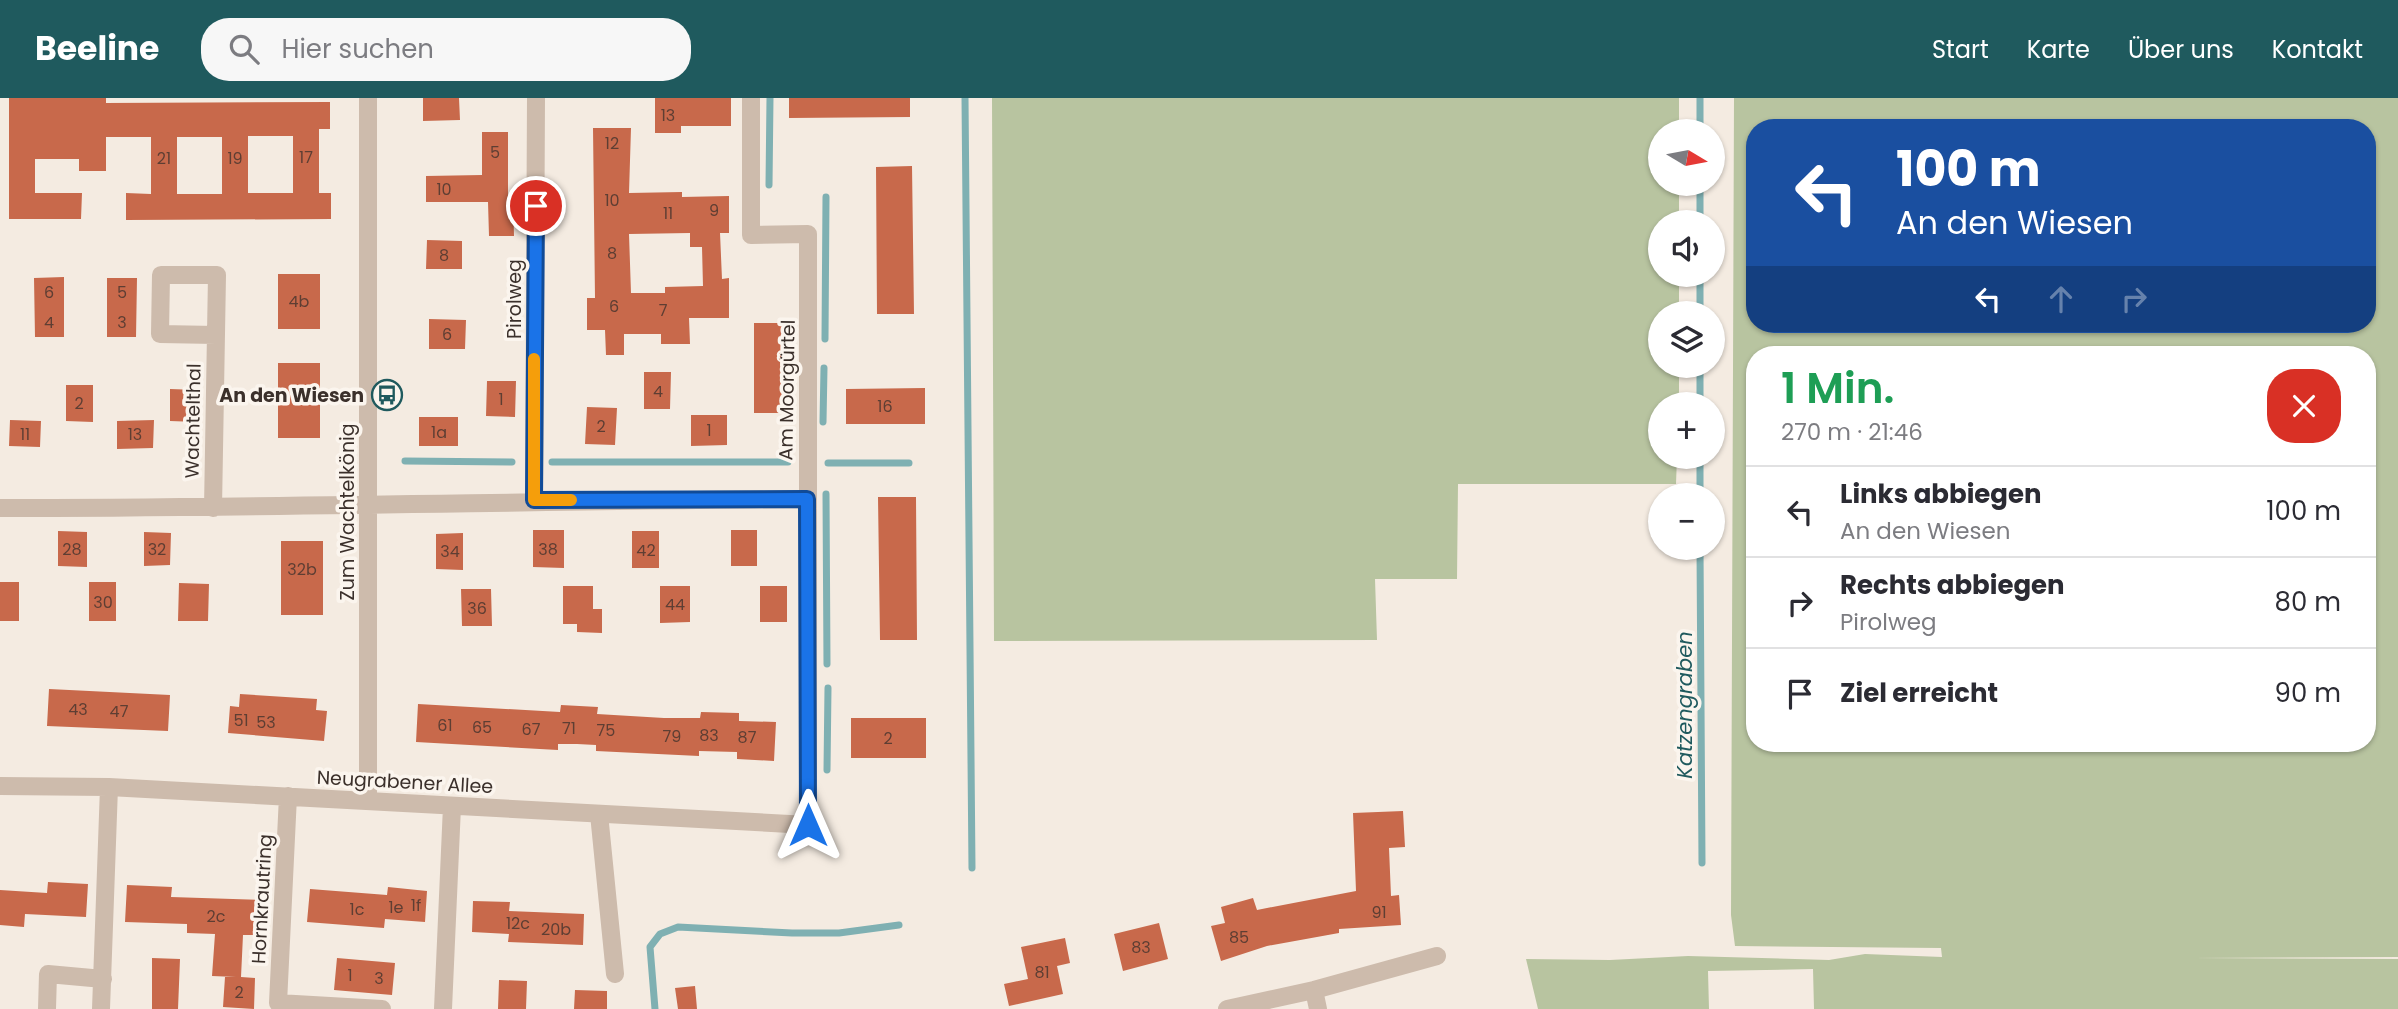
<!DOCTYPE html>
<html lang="de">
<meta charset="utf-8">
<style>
:root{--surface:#fff;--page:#f7f7f7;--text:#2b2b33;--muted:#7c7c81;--line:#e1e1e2;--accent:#1f5a5e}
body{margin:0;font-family:Poppins,sans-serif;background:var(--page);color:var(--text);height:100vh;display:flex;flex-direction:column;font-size:26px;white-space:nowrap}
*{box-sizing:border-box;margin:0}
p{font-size:23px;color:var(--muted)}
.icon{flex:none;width:38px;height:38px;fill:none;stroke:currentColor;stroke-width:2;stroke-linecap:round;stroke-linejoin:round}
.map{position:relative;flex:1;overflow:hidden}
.details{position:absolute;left:1746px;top:248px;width:630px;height:406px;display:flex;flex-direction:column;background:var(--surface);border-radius:28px;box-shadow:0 2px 5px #0004}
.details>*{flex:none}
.guide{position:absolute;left:1746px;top:21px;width:630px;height:214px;border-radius:28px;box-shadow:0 2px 5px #0004;background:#1a4fa0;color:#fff;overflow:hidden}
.needle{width:46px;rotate:100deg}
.controls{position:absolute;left:1648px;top:21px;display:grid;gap:14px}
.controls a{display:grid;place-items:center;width:77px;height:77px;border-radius:50%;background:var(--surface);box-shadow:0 2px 5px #0004;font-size:35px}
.pin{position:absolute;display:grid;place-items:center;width:60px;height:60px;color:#fff;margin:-30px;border:4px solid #fff;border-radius:50%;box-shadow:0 2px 7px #0007}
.me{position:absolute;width:77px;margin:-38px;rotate:0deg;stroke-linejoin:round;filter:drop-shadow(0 0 5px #0008)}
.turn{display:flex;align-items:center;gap:24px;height:147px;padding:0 35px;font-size:32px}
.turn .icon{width:91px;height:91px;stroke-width:2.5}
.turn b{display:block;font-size:49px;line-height:60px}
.lanes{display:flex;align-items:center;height:66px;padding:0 35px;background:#0003;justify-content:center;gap:35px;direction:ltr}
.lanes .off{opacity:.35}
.round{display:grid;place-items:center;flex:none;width:74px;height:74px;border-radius:28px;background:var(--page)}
.overview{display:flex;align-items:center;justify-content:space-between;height:119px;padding:0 35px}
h1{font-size:42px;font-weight:600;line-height:52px;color:#1e9e55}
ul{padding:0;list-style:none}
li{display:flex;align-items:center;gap:21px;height:91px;padding:0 35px;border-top:2px solid var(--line)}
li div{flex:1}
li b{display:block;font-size:26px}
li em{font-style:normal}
header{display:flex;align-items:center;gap:42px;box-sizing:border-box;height:98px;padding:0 35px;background:var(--accent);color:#fff}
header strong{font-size:33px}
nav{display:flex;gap:38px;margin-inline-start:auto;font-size:24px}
.search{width:490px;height:63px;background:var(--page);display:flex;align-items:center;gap:18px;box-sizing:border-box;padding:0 24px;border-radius:28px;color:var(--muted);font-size:26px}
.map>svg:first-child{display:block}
.green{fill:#b8c4a0;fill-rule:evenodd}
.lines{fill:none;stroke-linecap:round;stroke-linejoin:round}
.stream{stroke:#7fb0b2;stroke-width:7}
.building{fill:#c8694b;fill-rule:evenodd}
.minor{stroke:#cdbbac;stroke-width:18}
.route-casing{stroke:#114b97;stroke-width:18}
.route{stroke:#1a73e8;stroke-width:12}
.slow{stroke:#f59e0b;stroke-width:12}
.labels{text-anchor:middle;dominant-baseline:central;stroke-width:7;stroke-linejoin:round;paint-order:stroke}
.number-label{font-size:16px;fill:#5e3e33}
.street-label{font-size:19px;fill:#3b302b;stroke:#fbf5ee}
.poi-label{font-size:19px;font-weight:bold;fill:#3b302b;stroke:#fbf5ee;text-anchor:end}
.water-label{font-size:21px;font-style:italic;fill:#1f5a5e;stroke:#fbf5ee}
</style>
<header>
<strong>Beeline</strong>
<div class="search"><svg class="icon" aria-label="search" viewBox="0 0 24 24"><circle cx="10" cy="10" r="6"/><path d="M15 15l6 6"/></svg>Hier suchen</div>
<nav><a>Start</a><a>Karte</a><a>Über uns</a><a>Kontakt</a></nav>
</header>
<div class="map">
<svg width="2398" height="911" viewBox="0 0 2398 911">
<rect width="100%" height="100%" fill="#f4ebe1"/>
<path class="green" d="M992,0H1679V33H1661V86H1679V124H1661V177H1679V215H1661V268H1679V306H1661V359H1677L1676,386H1458L1457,481H1375L1377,542L994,543Z
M1734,0H2398V859L2192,860L2398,861V911H1814L1813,871L1708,873L1709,911H1538L1526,861L1610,862L1688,858L1829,862L1865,856L1942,859L1941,850L1735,848L1731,817ZM1755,30H2368V226H1755ZM1755,257H2368V646H1755Z"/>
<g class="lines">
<path class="stream" d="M965,0L972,770
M1700,0V33
M1700,86V124
M769,87L770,0
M1700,177V215
M825,241L826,99
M1700,268V306
M823,324L824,270
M1700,359V397
M405,363L512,364
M552,364H788
M828,365H909
M826,396L827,566
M1700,450L1702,765
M827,672L828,590
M655,911L650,849L660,836L678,829L792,835H839L899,827"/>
</g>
<path class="building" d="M9,0H106V5L330,4V31H319V95H331V121L126,122V95L151,96V39H106V73H79V61H35V95H82L81,121H9ZM248,38H293V95H248ZM177,39H222V96H177Z
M423,0H459L460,22L423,23Z
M655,0H731V28H681V35H655Z
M789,0H910V19L789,20Z
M593,30H631L629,95L682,94V99L729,98V135H720L722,181L729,180V220H689L690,246H661V236H624V257H606L605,232H587V200H595ZM690,135V149H702L703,188L665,189V195H631L629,136Z
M482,34H508V102H513L514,138H489L488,104H426V78L482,77Z
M912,68L914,216H877L876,69Z
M427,142L462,143V171H426Z
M278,176H320V231H278Z
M64,179V239H35L34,180Z
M107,180H137L136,239H107Z
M429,221L466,222L465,251H429Z
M754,225H788L789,315H754Z
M278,265H320V340H278Z
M644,274H671L670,311H644Z
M487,283H516L515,319L486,318Z
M66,287H93V324L66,323Z
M925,290V326H846V291Z
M170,291L198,292L197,324L170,323Z
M587,309L617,310L615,347L585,346Z
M691,317H727V347L691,348Z
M419,319H458V348H419Z
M10,322L41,323L40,349L9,348Z
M154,322L153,350L117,351V323Z
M878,399H916L917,542H880Z
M533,432H564V470L533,469Z
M731,432H757V468H731Z
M58,433L87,434V469L58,468Z
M632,433H659V470H632Z
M144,434L171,435L170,467L144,468Z
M463,435V472L436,471V436Z
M281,443H323V517H281Z
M0,484H19V523H0Z
M89,484H116V523H89Z
M179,485L209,486L208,523H178Z
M563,488H593V511H602V535L577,534V526H563Z
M660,488H690V524L660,525Z
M760,488H787V524H760Z
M461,491H491L492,528H462Z
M49,591L170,597L168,633L47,628Z
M240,596L317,601L316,612L327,613L324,643L228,635L230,608L239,609Z
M418,606L560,614L561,607L598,609L597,616L664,620H700L701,614L739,615V623L776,624L774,663L737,661V654L699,653V658L596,653V647L577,646H558V652L416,644Z
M851,620H926V660H851Z
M1403,713L1405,749L1389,750L1391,798L1399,797L1401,827L1339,831V835L1267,848L1221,863L1211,828L1225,825L1221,809L1253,800L1257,812L1356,793L1353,715Z
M48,784L88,786L86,819L25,816L24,829L0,827V792L47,795Z
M127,787L172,789L171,799L266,802L264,837H243L241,879L255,880L254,911L223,909L225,879H236L212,878L215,836L187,835V826L125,824Z
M388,789L427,793L425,824L385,821L384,830L307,824L310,791L387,797Z
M473,803L510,804L509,813L584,816L583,847L508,844L509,836L472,834Z
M1159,825L1168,861L1123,873L1114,836Z
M1065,840L1070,865L1057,868L1063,896L1009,908L1004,886L1028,881L1021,849Z
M152,860L180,861L178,911H152Z
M337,860L395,865L392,897L334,892Z
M499,882L527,883L526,911H498Z
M695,888L697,911H678L675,890Z
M575,892L607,893V911H574Z"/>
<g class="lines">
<path class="minor" d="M368,0V703
M534,403L536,0
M0,410C269,410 538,403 807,401
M213,410L217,177H161L160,236L216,237
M0,688L109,689L808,727V136L751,137V0
M288,698L278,905L382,911
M599,716L615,876
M1314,892L1318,911
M47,911L48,876L103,881
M101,911L109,689
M443,911L452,708
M1227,911L1314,892L1437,858"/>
</g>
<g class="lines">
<g class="route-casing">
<path id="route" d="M536,108L534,402L807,401L808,727"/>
</g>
<use href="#route" class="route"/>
<path class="slow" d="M534,261V402H571"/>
</g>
<defs>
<g id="bus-ring" transform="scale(1.575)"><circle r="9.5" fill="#fbf5ee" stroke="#1f5a5e" stroke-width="1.5"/><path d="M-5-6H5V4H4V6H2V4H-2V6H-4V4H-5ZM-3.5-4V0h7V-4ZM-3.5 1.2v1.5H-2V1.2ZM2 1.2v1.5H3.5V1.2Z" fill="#1f5a5e"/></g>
</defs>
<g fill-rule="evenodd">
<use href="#bus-ring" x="387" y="297"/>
</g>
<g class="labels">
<g class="number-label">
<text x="668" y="17">13</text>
<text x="612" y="45">12</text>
<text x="495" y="54">5</text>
<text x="306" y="59">17</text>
<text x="164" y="60">21</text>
<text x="235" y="60">19</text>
<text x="444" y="91">10</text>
<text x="612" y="102">10</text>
<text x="714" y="112">9</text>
<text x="668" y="115">11</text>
<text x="612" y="155">8</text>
<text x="444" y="157">8</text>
<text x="49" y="194">6</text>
<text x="122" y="194">5</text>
<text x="299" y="203">4b</text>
<text x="614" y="208">6</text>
<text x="663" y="212">7</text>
<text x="49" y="224">4</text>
<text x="122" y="224">3</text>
<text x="447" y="236">6</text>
<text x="658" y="293">4</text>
<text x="501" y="301">1</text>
<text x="79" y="305">2</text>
<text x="885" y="308">16</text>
<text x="601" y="328">2</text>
<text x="709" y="332">1</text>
<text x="439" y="334">1a</text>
<text x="25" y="336">11</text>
<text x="135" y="336">13</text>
<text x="72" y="451">28</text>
<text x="157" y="451">32</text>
<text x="548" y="451">38</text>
<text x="646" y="452">42</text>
<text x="450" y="453">34</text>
<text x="302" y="471">32b</text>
<text x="103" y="504">30</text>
<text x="675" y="506">44</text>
<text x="477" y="510">36</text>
<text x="78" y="611">43</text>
<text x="119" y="613">47</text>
<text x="241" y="622">51</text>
<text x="266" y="624">53</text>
<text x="445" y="627">61</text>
<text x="482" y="629">65</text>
<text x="569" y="630">71</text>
<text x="531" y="631">67</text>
<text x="606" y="632">75</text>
<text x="709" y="637">83</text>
<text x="672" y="638">79</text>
<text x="747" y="639">87</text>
<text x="888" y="640">2</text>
<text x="416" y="807">1f</text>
<text x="396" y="809">1e</text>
<text x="357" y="811">1c</text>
<text x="1379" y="814">91</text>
<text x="216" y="818">2c</text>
<text x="518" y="825">12c</text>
<text x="556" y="831">20b</text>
<text x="1239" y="839">85</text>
<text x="1141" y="849">83</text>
<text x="1042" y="874">81</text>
<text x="350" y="877">1</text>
<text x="379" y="880">3</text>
<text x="239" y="894">2</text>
</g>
<g class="street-label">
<text transform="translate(514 201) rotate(-90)">Pirolweg</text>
<text transform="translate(787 292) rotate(-89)">Am Moorgürtel</text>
<text transform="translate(193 323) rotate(-89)">Wachtelthal</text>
<text transform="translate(347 414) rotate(-90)">Zum Wachtelkönig</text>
<text transform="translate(405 684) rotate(3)">Neugrabener Allee</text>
<text transform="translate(262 801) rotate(-87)">Hornkrautring</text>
</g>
<g class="poi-label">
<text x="364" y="297">An den Wiesen</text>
</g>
<g class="water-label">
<text transform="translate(1684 607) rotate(-90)">Katzengraben</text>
</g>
</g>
</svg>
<div class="controls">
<a><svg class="needle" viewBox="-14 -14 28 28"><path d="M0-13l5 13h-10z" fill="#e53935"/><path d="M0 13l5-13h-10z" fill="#7c7c81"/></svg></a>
<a><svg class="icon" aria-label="sound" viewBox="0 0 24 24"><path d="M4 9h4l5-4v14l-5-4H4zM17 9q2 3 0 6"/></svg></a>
<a><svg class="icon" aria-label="layers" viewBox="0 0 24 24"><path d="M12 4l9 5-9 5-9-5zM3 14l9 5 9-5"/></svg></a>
<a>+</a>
<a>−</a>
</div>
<div class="pin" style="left:536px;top:108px;background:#d93025"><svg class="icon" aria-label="arrive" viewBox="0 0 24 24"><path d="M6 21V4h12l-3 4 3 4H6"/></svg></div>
<svg class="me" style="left:808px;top:727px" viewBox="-20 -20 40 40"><path d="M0-17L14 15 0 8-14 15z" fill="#1a73e8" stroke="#fff" stroke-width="4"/></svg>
<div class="guide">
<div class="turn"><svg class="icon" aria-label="left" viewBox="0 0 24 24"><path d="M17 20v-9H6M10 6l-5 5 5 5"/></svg><div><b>100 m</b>An den Wiesen</div></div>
<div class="lanes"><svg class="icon" aria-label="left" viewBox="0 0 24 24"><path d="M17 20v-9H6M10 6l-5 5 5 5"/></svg><svg class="icon off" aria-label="ahead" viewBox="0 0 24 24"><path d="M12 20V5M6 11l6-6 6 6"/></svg><svg class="icon off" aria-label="right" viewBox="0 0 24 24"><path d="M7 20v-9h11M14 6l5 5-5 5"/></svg></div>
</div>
<section class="details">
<div class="overview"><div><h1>1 Min.</h1><p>270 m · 21:46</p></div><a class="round" style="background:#d93025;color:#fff"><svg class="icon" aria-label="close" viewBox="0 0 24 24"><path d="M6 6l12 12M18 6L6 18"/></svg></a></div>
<ul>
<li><svg class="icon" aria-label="left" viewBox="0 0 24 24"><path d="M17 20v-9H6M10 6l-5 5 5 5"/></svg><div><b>Links abbiegen</b><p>An den Wiesen</p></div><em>100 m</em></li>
<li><svg class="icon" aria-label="right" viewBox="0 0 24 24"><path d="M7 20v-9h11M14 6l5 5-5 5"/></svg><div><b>Rechts abbiegen</b><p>Pirolweg</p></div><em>80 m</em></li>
<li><svg class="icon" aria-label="arrive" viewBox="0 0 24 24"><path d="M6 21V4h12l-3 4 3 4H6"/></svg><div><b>Ziel erreicht</b></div><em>90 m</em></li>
</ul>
</section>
</div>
